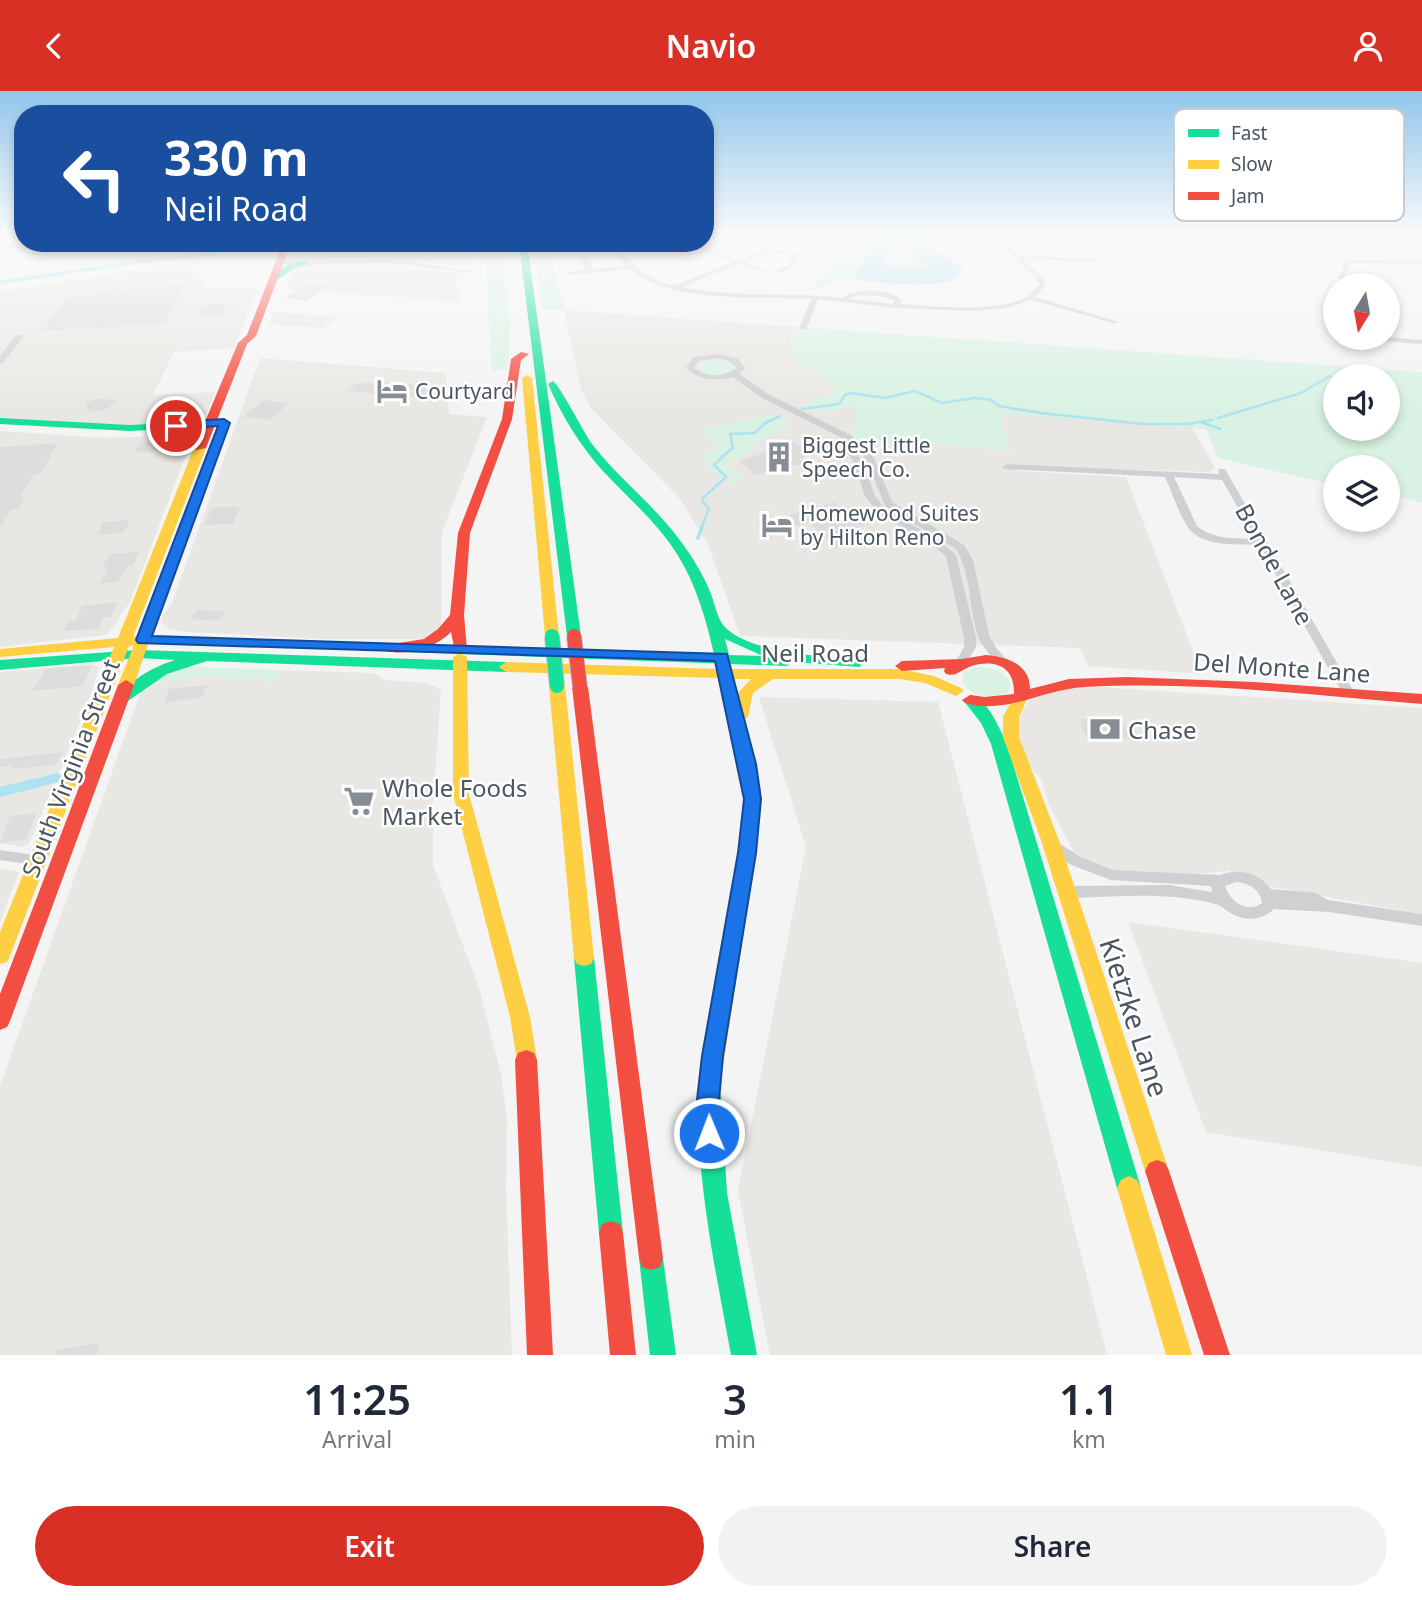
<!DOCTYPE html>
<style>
:root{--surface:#fff;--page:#f2f2f3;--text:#1f2937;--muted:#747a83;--accent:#d93025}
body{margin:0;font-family:"Noto Sans",sans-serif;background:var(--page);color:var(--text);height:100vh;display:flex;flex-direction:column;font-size:26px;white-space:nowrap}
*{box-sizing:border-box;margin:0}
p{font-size:23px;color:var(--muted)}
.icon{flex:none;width:38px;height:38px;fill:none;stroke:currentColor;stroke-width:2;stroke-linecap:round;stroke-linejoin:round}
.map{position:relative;height:1264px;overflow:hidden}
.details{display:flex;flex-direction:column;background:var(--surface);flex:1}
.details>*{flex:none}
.banner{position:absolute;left:14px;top:14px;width:700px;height:147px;border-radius:28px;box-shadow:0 4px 10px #0003;background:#1a4fa0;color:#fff;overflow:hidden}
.needle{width:46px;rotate:191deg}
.fabs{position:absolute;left:1323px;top:182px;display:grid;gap:14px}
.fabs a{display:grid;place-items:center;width:77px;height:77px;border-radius:50%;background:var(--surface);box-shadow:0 4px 10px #0003;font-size:35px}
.pin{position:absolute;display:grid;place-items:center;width:60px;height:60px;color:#fff;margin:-30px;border:4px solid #fff;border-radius:50%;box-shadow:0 2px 7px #0007}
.me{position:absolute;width:77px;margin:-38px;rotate:359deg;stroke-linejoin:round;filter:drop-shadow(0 0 5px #0008)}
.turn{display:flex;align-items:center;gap:24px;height:147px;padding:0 35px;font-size:32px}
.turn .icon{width:91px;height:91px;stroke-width:2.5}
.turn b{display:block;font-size:49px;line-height:60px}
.eta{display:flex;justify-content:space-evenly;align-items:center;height:119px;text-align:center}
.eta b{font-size:42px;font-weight:600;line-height:49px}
.action{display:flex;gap:14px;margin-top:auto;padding:14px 35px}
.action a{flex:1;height:80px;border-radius:42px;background:var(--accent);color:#fff;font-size:28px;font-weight:600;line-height:80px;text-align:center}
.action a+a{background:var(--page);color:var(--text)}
header{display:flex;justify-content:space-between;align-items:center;height:91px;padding:0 35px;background:var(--accent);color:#fff;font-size:32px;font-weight:600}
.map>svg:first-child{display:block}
.commercial{fill:#e8e7e3}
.green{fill:#d9f2e3;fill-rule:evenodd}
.water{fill:#aee2f0;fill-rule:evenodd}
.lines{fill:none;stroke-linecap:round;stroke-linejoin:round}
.stream-far1{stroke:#aee2f0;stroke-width:2.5}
.stream{stroke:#aee2f0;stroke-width:3.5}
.canal{fill:#aee2f0;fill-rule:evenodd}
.building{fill:#ddddde}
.street{fill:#ced0d2;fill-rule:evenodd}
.fast{fill:#16e098;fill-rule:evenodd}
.slow{fill:#ffcf43;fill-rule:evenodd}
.jam{fill:#f24e42;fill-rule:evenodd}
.fast-bridge-casing{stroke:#b9bec3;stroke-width:16;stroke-linecap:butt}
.jam-bridge-casing{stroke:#b9bec3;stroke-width:16;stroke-linecap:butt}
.fast-bridge{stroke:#16e098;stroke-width:14}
.jam-bridge{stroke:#f24e42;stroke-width:14}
.route{fill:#1a73e8;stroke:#114b97;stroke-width:2}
.labels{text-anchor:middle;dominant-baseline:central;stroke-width:5;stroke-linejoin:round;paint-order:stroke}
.far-poi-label{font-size:21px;fill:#4a5661;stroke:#fff;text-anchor:start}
.street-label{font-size:24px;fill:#4a5661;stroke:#fff}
.poi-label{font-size:24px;fill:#4a5661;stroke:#fff;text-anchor:start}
.near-street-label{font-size:28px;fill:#4a5661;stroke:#fff}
.key{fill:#fff;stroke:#c9ccd0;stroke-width:2}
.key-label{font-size:19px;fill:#4a5661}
</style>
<header><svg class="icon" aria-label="back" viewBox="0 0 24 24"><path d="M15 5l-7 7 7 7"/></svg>Navio<svg class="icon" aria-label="person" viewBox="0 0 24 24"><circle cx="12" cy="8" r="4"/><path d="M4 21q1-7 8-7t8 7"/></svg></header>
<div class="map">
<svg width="1422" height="1264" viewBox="0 0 1422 1264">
<rect width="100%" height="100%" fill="#f4f4f4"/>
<path class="commercial" d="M304,152H465L467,176L377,167H304L300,164Z
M365,172L462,182L463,187L457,190L460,210L282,198L293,186L289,183L292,178L299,174Z
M179,173L193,175L206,196L257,198L233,257L174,261L153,304L215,301L207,322L191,330L138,334L0,330V201Z
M564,219L796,236L791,249L812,281L842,296L857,321L868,359L874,361L883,356L888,348L1010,360L997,319L1192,336L1215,377L1209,381L1016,375L1018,380L1126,386L1202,583L1088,575L1080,557L740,545L708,453L680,408L592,318L581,299Z
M274,221L337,226L323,237L269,233Z
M260,267L446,282L449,323L487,326L442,441L441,538L428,547L415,548H325L185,541L169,538L162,532V525L172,512Z
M0,340L104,347L184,344L192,348L130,511L107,544L0,556Z
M91,573L99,576L88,612L29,753L22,756L0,752V581Z
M186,576L373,582L385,589L426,592L441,599L433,714V774L479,897L501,983L507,1028L506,1098L512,1264H0V995L142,597Z
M1068,594L1422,617V823L1272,796L1229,780L1195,783L1110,779L1075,763L1049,714L1041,688L1025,669L1015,641L1021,622L1035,603Z
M759,606L938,611L1107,1264H770L738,1100L806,756Z
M0,777L19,781L0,832Z
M1128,831L1422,872V1076L1206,1041Z"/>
<path class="green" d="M839,144H874L871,160L856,181L855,188L832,191L812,200L821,184L832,173Z
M484,152H501L510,233L508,279H492Z
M532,152H549L564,219H543Z
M901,155L909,158L927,176L926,178L909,179L887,176L885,173L892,157Z
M796,236L1422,281V412L1388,403V376H1335V394L1218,367L1206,338L1010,323L1000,327L1011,360L886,348L879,356L868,360L852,344L857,321L854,316C839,317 814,324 802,318C811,306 830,307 841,296C820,286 799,278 790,255ZM1335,285H1388V338H1335Z
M719,268L731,271L735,277C724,286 707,285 697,277L702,270Z
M777,323L789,329V334L757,351L748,364L725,373L727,377L740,383L741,390C721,395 712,378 699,363L720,358L700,339L702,338Z
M186,576L276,579L278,583L274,590L262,592L263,586L227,590L216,585L177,588L142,597L154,586Z
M985,576C997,578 1006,582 1011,593L1008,601C993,610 971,606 962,590L964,582L973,577Z"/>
<path class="water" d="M874,144H942L924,152L958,173L963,180C952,202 880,191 857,189L854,186L871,160ZM901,155L909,158L927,176L926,178L909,179L887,176L885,169L890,159Z"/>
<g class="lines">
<path class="stream-far1" d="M802,318L839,313L845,304L851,302L885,307L915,300L942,312L975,307L991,309L999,315L1041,322L1142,333H1188L1212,329
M1218,327L1301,302L1330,285
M1203,332L1221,338
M701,438L709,417L702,411L703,407L726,386L714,374L733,356L730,343L755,342L765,332L780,325"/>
<path class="stream" d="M698,447L702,436"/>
<path class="canal" d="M253,152H266L210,165L160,170L0,193V189L160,166L210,161Z
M58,682L64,687L63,690L0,706V696Z"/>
</g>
<path class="building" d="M311,152H359V154L333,163Z
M305,192L328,194L306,210L285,207Z
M185,194L165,232L43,240L68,206L100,203L103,199Z
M227,213L221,225L197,226L203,214Z
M357,292L414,293L412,295L432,298L424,307L348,300Z
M106,308L118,310L106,318L95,321L88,319L85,313L95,308Z
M264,309L289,312L270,329L243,326Z
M788,347L807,359L799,361L807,364L800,368L805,372L756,384L739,370L778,357L771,352Z
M166,349L173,353L171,359L134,362L139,351Z
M58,352L42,381L33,385L20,406H25L18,418H12L0,437V356Z
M834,411L865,434L858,437L875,454L863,457L854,453L836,458L809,431L778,440L781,443L770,446L756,434Z
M224,416H240L233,433L204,434L212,417Z
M130,429L124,442L98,444L103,431Z
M139,461L133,474L127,475L118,491L100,493L107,479L103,473L110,463Z
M118,511L111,526L103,527L98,538L63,540L68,530L76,529L82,515Z
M197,519L226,520L218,530L190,528Z
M92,574L83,595L32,600L46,578Z
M207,594L203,606L164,612L169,598Z
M1078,628H1122L1131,648H1087Z
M62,661L56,674L10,678L12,675L0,676V668Z
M37,722L26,748L0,752L10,725Z
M99,1252L96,1264H57V1259Z"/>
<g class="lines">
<path class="street" d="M755,144H761L769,153L767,157L801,163C795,172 786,185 774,181L788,174L794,164L766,160L763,164L744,171L766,180V182L738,173L682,196C735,207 790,201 843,207L844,205C862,197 886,197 902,209L900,213C931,215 1002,223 1028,205C1032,202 1036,196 1040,193L1036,187L1006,159L1009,144H1015L1012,159L1019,164L1099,168L1097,171L1023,168L1041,185L1046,193L1035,206L1119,231L1113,232L1031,209L1006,217L974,220L895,217L818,208L807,237L803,239L799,237L811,208C761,205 670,213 631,178L593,182L590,184C583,180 572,187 565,182L585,178L579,162L581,152H587L585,162L592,178L628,175L619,166L620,152H626L625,166C638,177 655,193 674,194C679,194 722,175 732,171C715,165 699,157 681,158C668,159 669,164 653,159V157L667,153L702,156L738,169L759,162L763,153ZM858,204L881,205L895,210L893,213L848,208Z
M705,148L724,152L718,156L705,157L703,154L715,153L705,152Z
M0,153L127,157L130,159L127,161L0,157Z
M388,168L473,180L470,182L388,172L279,175L276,173L279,171Z
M1350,169H1422V173L1353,172L1350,173L1343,194H1337L1344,172Z
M1335,206V225L1332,223L1330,216L1332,208Z
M17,243L24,245L3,272H0V265Z
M1388,246L1422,249V253L1369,249L1365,247Z
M718,263L737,267L745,277L739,283L768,303L852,345L874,367L892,411L964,454L973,469L989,544L996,557L1009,571L1007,573H999C990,564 981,555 977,542C969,515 971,483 956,458L885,415L866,368L846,349L762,307L733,286C716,290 699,290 686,277L694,266ZM718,267L731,271L737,277C723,286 708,287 694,277L699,270Z
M839,350H845L861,368L875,405L886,419L937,448L956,464L976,547V556L966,572L962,574L956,570L964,556V547L946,465L930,452L879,423L865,405L852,368L838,352Z
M1007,373L1219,383V378H1225L1355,603L1353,606L1349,607L1343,603L1259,454C1238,453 1207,456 1191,440C1182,431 1171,399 1165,386L1004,378L1003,376ZM1174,386L1222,389L1256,448C1235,447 1214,449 1197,435Z
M1051,747L1079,765L1112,779L1220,784C1238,777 1259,781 1271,798L1316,802L1328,809L1422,823V835L1329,821L1274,818C1261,830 1244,831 1229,821C1224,818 1221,814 1215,813C1168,800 1116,806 1067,807L1062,805L1060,801L1062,797L1067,795L1169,794L1212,801L1211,795L1111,789L1069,773L1046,756L1044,752L1046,748ZM1236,791C1249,792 1260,798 1262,812C1247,823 1230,811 1225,795Z
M0,759L40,765L45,766L47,770L45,774L40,775L0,769Z"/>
<path class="fast" d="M519,152H527L581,545L574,549L567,545Z
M305,169L308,173L295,177L277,189L270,187L289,173Z
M553,290C559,293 584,342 592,353C618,387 653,413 679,448C692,465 703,483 711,503C714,511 716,521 720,529C736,561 823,566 855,568L860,570L862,573L860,576L793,571L787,575L275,556L273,553L275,550L280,549L714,563C706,528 696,493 677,463C657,431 627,406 602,379C579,353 562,325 548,293ZM725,548L763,565L729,564Z
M0,327L130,334L224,329L229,332L224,335L130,340L0,333Z
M138,559L506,571L513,576L506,581L207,570L167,583L125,612L117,607C131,588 153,576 175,569L138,567L0,579V569Z
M971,604C989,610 999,637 1007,653L1141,1097L1137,1105L1129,1109L1121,1105L1117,1097L991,653L981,632L963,609Z
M584,859L591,861L594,867L623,1142L620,1151L611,1154L602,1151L599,1142L574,867L577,861Z
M710,994L718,997L721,1004L727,1102L757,1264H731C718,1193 703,1122 699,1050C699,1034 695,1012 702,997Z
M651,1155L660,1158L663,1167L676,1264H650L639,1167L642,1158Z"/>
<path class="slow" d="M527,284L532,287L559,545L552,549L545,545L522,287Z
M221,329L230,331L152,545L280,549L287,553L280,557L148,553L134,594L126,599L118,594L134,554L129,555L10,865L7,871L0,873V841L114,556L0,566V558L118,547L194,357L204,355L206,357L133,546L137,545Z
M460,562L467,566L469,703L530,926L537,969L534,976L526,979L518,976L510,926L453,703V566Z
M723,569L728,571L731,578H900L934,585L961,597L964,600L956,605L925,592L900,588H773L753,602L748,626L743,630L762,708L756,762L722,982L721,1004L718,1011L710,1014L702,1011L699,1004L700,982L738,762L744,708L719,587L506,581L499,576L506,571L717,578L718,571ZM734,588H751L737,603Z
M557,590L565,595L594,867L591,873L584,875L577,873L574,867L549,595Z
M1020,601L1028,606L1019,626V646L1060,752L1169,1080L1165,1088L1157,1091L1149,1088L1145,1080L1042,752L1003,646V626L1015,603Z
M1129,1085L1137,1089L1141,1097L1192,1264H1166L1117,1097L1121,1089Z"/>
<path class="jam" d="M283,152H291L256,245L247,253L206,357L196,359L194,357L238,252L247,244Z
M521,261L529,263L521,269L512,328L470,442L464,524L467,558L460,562L455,561L451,541C436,557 407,565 386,560L384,557L386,554L424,548L438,538L450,524L458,442L502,328L511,268Z
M986,564C1007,566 1030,573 1030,598L1069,588L1127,586L1254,591L1422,603V613C1311,604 1197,590 1085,596C1043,598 1007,624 965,612L962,609L970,604L985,606L1014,603C1015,576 996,568 972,575C962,578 957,586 946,583L944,580L945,577L902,580L895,575L902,570L962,568Z
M126,589L134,594L10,930L7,936L0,939V903L118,594Z
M580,591L588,596L663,1167L660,1176L651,1179L642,1176L639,1167L572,596Z
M526,959L534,962L537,969L553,1264H527L515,969L518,962Z
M1157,1069L1165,1072L1169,1080L1230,1264H1204L1145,1080L1149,1072Z
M611,1130L620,1133L623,1142L636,1264H610L599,1142L602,1133Z"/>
<g class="fast-bridge-casing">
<path id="fast-bridge" d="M552,545L557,595"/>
</g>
<g class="jam-bridge-casing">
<path id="jam-bridge" d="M574,545L580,596"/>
</g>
<use href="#fast-bridge" class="fast-bridge"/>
<use href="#jam-bridge" class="jam-bridge"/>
</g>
<linearGradient id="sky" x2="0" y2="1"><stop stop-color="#91c6eb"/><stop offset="0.45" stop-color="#fafafa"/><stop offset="1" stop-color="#fafafa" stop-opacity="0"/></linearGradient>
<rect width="1422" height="321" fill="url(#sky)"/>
<path class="route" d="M224,328L230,332L152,545L727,563L756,673L761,708L756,762L723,965L719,1009L720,1042L717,1050L709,1053L701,1050L697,1042V1009L702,965L738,762L744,708L715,570L138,552L136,549L218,335L176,338L170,335L176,331Z"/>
<defs>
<g id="hotel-bare" transform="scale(2.415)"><path d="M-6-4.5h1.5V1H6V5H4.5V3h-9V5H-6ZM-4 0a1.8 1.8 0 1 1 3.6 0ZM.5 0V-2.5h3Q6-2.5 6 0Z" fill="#868d94" stroke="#fff" stroke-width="2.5" paint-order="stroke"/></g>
<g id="building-bare" transform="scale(2.415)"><path d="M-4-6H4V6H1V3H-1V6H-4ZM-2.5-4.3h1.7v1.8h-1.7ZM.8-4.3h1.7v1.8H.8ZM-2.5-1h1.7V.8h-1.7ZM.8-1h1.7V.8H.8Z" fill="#868d94" stroke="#fff" stroke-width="2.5" paint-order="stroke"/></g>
<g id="bank-bare" transform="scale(2.415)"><path d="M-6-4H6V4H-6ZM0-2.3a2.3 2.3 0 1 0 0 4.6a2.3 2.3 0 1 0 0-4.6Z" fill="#868d94" stroke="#fff" stroke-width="2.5" paint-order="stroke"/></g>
<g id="supermarket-bare" transform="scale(2.415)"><path d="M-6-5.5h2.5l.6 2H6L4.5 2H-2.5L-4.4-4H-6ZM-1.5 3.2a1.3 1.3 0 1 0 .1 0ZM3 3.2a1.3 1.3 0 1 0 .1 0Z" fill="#868d94" stroke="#fff" stroke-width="2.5" paint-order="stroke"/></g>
</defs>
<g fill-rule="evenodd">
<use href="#hotel-bare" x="392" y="300"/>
<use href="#building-bare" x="779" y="366"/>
<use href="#hotel-bare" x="777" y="434"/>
<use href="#bank-bare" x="1105" y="638"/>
<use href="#supermarket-bare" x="359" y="710"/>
</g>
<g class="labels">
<g class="far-poi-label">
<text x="415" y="300">Courtyard</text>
<text x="802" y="354">Biggest Little<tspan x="802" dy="24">Speech Co.</tspan></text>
<text x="800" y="422">Homewood Suites<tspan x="800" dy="24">by Hilton Reno</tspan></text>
</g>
<g class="street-label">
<text transform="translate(1275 473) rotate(61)">Bonde Lane</text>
<text x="815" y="561">Neil Road</text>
<text transform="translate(1282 576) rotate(4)">Del Monte Lane</text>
<text transform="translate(70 677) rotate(-69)">South Virginia Street</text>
</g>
<g class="poi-label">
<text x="1128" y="638">Chase</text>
<text x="382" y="696">Whole Foods<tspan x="382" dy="28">Market</tspan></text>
</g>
<g class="near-street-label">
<text transform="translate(1135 926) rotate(72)">Kietzke Lane</text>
</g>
</g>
<rect x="1174" y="18" width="230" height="112" rx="10" class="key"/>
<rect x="1188" y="38" width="31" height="8" fill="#16e098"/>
<rect x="1188" y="69" width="31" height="9" fill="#ffcf43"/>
<rect x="1188" y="101" width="31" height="8" fill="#f24e42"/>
<g class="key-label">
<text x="1231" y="49">Fast</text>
<text x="1231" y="80">Slow</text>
<text x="1231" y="112">Jam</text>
</g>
</svg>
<div class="fabs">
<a><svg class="needle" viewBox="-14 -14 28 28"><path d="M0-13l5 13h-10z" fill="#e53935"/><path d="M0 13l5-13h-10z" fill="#747a83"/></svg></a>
<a><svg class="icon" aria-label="sound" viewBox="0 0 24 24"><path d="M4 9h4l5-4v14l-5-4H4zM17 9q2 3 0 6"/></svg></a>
<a><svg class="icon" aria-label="layers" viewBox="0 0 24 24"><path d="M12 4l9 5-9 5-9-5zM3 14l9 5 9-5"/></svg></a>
</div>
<div class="pin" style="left:176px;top:335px;background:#d93025"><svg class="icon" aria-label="arrive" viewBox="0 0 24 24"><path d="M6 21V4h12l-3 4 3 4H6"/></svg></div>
<svg class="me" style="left:709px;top:1042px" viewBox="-20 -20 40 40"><circle r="17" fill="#1a73e8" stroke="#fff" stroke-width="3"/><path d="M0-11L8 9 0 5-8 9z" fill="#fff"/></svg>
<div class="banner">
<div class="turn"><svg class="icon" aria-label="left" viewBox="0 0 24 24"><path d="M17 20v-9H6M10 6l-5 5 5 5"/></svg><div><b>330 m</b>Neil Road</div></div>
</div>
</div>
<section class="details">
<div class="eta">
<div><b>11:25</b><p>Arrival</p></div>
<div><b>3</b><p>min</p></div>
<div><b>1.1</b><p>km</p></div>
</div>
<div class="action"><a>Exit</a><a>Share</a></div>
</section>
